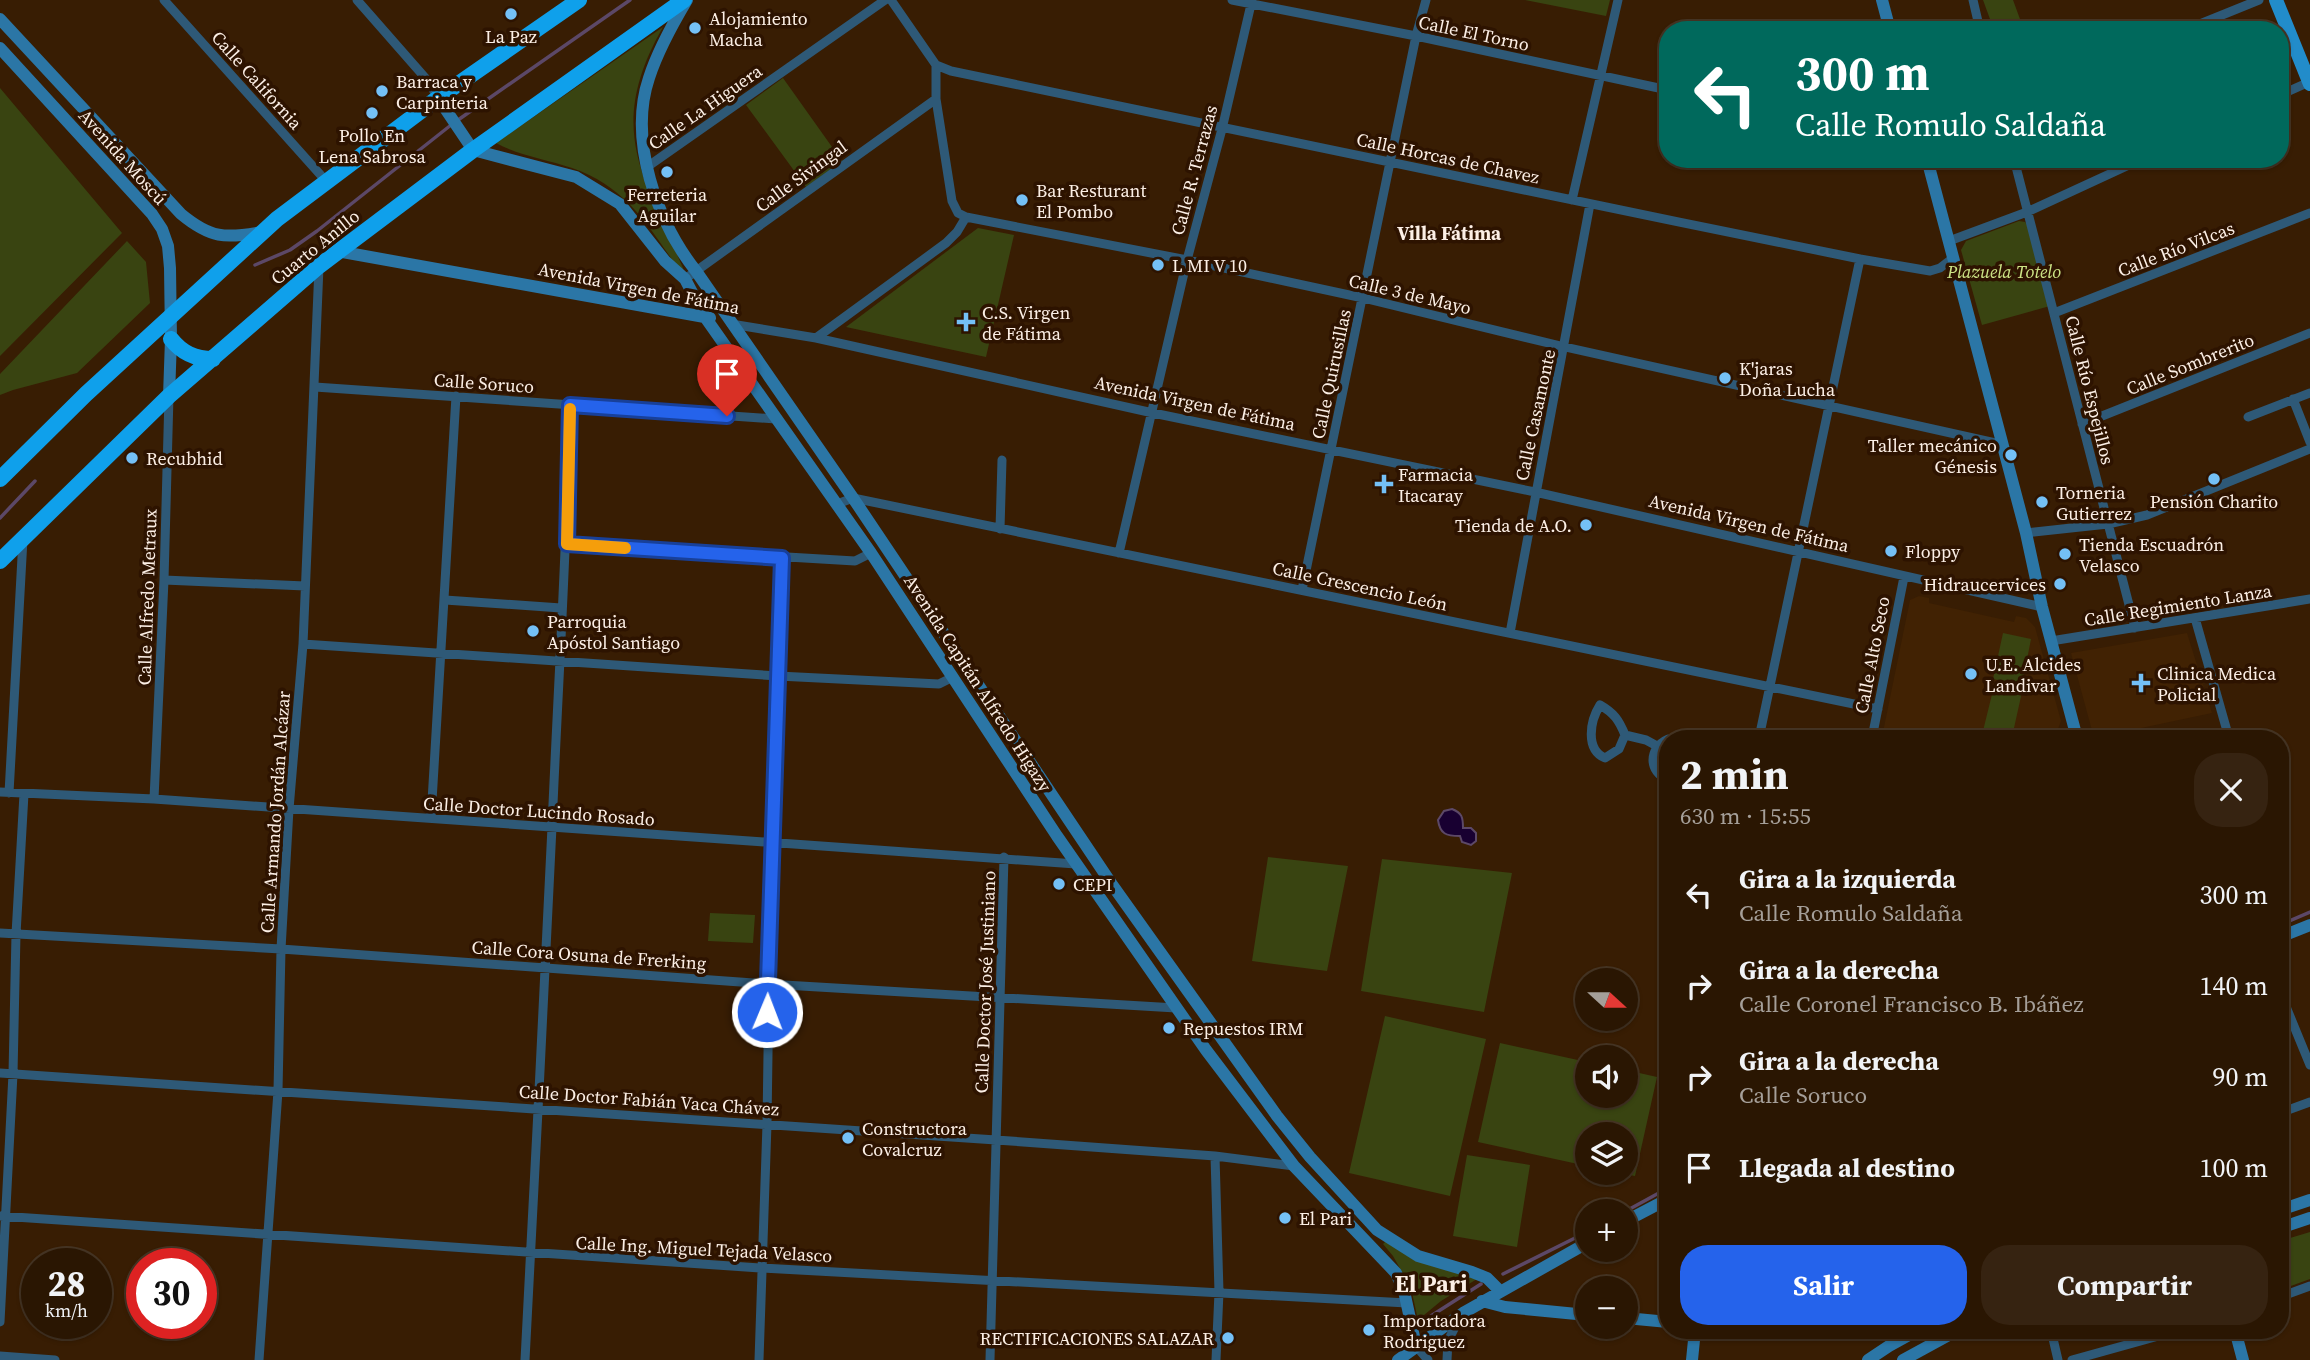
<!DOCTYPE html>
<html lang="es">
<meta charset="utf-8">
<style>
:root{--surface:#2a1602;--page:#362311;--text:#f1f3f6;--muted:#a59f99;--line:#463524;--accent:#2563eb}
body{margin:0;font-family:"Source Serif 4",serif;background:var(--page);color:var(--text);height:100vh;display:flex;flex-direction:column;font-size:26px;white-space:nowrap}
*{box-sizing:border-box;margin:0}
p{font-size:23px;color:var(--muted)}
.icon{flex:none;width:38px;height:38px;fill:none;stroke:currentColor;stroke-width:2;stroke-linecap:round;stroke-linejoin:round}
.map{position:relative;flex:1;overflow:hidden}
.drawer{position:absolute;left:1659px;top:730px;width:630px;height:609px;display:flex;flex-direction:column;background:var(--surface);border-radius:28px;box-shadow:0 2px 5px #0004,0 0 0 2px var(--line)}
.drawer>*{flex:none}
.banner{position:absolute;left:1659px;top:21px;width:630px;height:147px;border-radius:28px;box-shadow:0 2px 5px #0004,0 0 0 2px var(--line);background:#00695c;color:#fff;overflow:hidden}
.needle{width:46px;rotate:111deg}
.controls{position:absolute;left:1575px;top:968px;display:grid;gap:14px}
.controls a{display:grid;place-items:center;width:63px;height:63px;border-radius:50%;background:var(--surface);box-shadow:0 2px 5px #0004,0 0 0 2px var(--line);font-size:35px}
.speed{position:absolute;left:21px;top:1248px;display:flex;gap:14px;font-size:35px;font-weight:700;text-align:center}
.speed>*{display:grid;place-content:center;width:91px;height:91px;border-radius:50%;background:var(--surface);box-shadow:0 2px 5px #0004,0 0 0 2px var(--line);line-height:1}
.speed small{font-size:18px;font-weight:400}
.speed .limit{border:10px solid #d22;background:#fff;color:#111}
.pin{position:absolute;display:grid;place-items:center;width:60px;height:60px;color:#fff;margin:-72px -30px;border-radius:50% 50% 50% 0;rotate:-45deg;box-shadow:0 0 7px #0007}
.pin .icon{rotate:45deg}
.me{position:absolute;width:77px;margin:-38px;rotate:1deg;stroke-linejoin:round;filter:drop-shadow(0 0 5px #0008)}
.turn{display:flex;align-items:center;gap:24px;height:147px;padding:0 21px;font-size:32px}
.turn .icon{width:91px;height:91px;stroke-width:2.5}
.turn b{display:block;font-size:49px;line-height:60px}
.round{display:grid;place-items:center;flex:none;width:74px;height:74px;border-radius:28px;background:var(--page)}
.headline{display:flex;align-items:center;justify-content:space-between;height:119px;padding:0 21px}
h1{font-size:42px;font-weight:700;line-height:52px}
.primary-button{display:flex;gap:14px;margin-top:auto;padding:14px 21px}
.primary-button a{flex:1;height:80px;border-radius:28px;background:var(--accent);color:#fff;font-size:28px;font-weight:700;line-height:80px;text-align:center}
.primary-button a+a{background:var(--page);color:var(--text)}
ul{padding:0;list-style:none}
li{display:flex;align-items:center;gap:21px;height:91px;padding:0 21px}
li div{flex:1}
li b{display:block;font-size:26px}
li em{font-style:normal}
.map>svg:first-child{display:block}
.built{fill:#412203}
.green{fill:#394411}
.water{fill:#180031;stroke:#5c4867;stroke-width:2}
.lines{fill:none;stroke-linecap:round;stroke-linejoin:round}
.stream{stroke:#5c4867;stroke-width:3.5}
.street{stroke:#2e5977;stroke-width:9}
.secondary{stroke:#2b76a6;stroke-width:12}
.primary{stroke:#228cca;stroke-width:14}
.highway{stroke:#0fa0eb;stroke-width:16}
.route-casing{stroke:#184099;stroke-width:18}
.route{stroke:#2563eb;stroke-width:12}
.slow{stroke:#f59e0b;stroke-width:12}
.poi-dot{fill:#74c0f6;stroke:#2d1300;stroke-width:2.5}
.labels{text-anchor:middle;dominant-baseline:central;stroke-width:7;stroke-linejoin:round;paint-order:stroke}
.poi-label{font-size:18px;fill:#fcefe5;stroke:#2d1300;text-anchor:start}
.street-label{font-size:18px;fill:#fcefe5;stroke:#2d1300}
.park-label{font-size:18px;font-style:italic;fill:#cde586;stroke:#2d1300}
.neighbourhood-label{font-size:19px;font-weight:bold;fill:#fcefe5;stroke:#2d1300}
.district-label{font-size:24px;font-weight:bold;fill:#fcefe5;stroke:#2d1300}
</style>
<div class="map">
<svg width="2310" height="1360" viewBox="0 0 2310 1360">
<rect width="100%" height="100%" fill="#381d03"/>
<path class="built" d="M1919,596L1929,598V603L2014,622L2016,616L2026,618L2035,627L2061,721L2058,729L2033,738H1919L1883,732L1910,600Z
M2187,633L2212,713L2094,738L2071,653Z"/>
<path class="green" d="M1525,0H1610L1606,16Z
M1983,0H2013L2024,30H1994Z
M663,27C606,127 642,174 683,268L685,278C651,231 630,188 572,168C546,159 520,156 496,143Z
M783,78L842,161L806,187L746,105Z
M0,88L122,233L0,356Z
M2019,221L2025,222L2028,226L2050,306L1982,325L1961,250L1966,241Z
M978,228L1014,235L986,357L846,327Z
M127,241L146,262L150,303L77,373L13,390L0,395V374Z
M2003,633L2031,639L2022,685L1993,679Z
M1994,686L2022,692L2012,737L1983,731Z
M1268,857L1348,866L1327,971L1252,961Z
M1382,859L1512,873L1484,1012L1361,991Z
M710,913L755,915L753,943L708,941Z
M1385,1016L1486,1039L1450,1196L1349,1173Z
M1500,1043L1587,1062V1096H1626V1070L1657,1077L1635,1176L1619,1173L1626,1172V1134H1587V1166L1478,1142Z
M1467,1155L1530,1165L1517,1247L1453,1236Z
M2310,1232V1279L2280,1290V1241Z
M1386,1241L1414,1260L1477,1279L1441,1301L1418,1320L1411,1288L1393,1256L1383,1244Z"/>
<path class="water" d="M1452,809C1462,813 1463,817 1463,828H1471L1476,833V841L1471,845L1462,842L1460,836C1446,836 1440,834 1438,820L1444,811Z"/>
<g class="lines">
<path class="stream" d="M458,120L630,0
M255,265L290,250L317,231L451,125
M0,518L35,481
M2280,925L2310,912
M1626,1211L1668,1188
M1503,1274L1587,1232
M1423,1321L1481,1284"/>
<path class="street" d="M164,0L326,181
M357,0L428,81L438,98
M891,0L936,65
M1232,0L1416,36L1668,90
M1973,0L1980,30
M2185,30L2259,0
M936,65V99L952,201L958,213L966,217L1187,260L1363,298L1565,347L2000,444
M936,65L951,71C1254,136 1557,197 1860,259L1930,271L1940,268L1953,258
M2280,95L2309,82
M2014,159L2135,628
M647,167L885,0
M1572,200L1618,0
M1949,241L2027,212L2142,159
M685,279L936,99
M2054,313L2310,213
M731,324L816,338L1153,413L1535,492L2042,607
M816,338L946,243L957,232L966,217
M315,387L776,419
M2293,399L2310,442
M2248,417L2310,393
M2082,424L2310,333
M837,504L853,498L1878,709
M1000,529L1002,460
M2026,533L2108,524L2147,515L2310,449
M567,544L855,561L871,553
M1119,553L1187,260L1222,129L1252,0
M164,580L305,586
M1302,590L1416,36L1426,0
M445,600L561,608
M2195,618L2229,738
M1510,633L1590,204
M2051,641L2310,599
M303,644L778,676L939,684L953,677
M1600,705C1614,713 1619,720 1625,735L1619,749L1605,758C1585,749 1590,721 1600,705Z
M1625,735L1646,740L1657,746
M1759,738L1860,259
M1872,738L1904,577
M2058,738L2075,732
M1668,739C1648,748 1648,772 1668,780
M0,792L154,799L1076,864
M9,793L23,539
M154,799L164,580L169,396
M431,818L456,396
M0,933L281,949L767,984L1176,1008
M2280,992L2310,1065
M0,1073L996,1140L1215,1156L1294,1166
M2280,1113L2310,1102
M1215,1156L1219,1292L1216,1360
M0,1216L760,1268L1407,1303
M2280,1297L2310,1286
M0,1322L13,1074L16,934L24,794
M2051,1330L2058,1360
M1416,1346L1428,1360
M0,1356L55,1360
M259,1360L278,1091L281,949L289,809L303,644L319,267
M525,1360C535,1182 543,1005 552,827C558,686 567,546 570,405
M759,1360L767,1124L771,843L782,558
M990,1360L1004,857
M1447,1360L1448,1341L1459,1319
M2072,1360L2180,1330"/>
<path class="secondary" d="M687,0C672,25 658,50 649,78C628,140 657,222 696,271L853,498L1113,886L1277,1116L1310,1157L1377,1230L1418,1256L1472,1272L1487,1278L1500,1291
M1882,0L1890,30
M0,19L181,214C210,238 225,239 262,232
M0,48L152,214L162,229L168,246L170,268L171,339L169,396
M438,98L473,150L576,177L620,204L665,261L685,279L705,317L871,553L1057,836L1206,1050L1294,1166L1396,1273L1404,1291L1416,1346
M1927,159L2026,533L2042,607L2077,738
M337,251L710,318
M2280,937L2310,925
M2280,1210L2310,1200
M1626,1221L1668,1199
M2280,1228L2310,1218
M1482,1301L1505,1307L1587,1315
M1626,1318L1668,1322
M2235,1330L2243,1360
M1398,1360L1463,1313L1587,1243
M1692,1360L1695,1330
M1868,1360L1889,1346L1918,1330
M1903,1360L1958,1330"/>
<path class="primary" d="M2276,0L2310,84"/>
<path class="highway" d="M171,339C182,353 195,359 213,359
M0,479L86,394L277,219L438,98L579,0
M0,561L169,396L319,266L473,150L684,0"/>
</g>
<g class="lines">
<g class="route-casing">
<path id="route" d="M727,416L570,405L567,544L782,558L767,1012"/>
</g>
<use href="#route" class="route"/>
<path class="slow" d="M570,409L567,544L625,548"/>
</g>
<g class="poi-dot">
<circle cx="511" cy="14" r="7"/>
<circle cx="695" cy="28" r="7"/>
<circle cx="382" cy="91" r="7"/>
<circle cx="372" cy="113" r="7"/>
<circle cx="667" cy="172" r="7"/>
<circle cx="1022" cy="200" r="7"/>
<circle cx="1158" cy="265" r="7"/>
<path d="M962.5 311.5h7v7h7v7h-7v7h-7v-7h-7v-7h7z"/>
<circle cx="1725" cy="378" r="7"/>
<circle cx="2011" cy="455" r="7"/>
<circle cx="132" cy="458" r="7"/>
<circle cx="2214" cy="479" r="7"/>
<path d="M1380.5 473.5h7v7h7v7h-7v7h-7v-7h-7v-7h7z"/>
<circle cx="2042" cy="502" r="7"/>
<circle cx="1586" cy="525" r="7"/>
<circle cx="1891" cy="551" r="7"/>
<circle cx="2065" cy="554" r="7"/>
<circle cx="2060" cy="584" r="7"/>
<circle cx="533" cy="631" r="7"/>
<circle cx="1971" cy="674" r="7"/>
<path d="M2137.5 672.5h7v7h7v7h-7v7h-7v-7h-7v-7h7z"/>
<circle cx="1059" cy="884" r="7"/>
<circle cx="1169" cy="1028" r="7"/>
<circle cx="848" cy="1138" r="7"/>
<circle cx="1285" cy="1218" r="7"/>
<circle cx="1369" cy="1330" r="7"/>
<circle cx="1228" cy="1338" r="7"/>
</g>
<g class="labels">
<g class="poi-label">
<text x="709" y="18">Alojamiento<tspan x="709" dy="21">Macha</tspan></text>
<text x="511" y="36" text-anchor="middle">La Paz</text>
<text x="396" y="81">Barraca y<tspan x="396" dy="21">Carpinteria</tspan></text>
<text x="372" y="135" text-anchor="middle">Pollo En<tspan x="372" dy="21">Lena Sabrosa</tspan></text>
<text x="1036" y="190">Bar Resturant<tspan x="1036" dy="21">El Pombo</tspan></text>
<text x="667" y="194" text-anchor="middle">Ferreteria<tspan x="667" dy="21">Aguilar</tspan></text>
<text x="1172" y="265">L MI V 10</text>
<text x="982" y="312">C.S. Virgen<tspan x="982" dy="21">de Fátima</tspan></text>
<text x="1739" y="368">K'jaras<tspan x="1739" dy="21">Doña Lucha</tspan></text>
<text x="1997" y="445" text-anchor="end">Taller mecánico<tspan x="1997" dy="21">Génesis</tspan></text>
<text x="146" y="458">Recubhid</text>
<text x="1398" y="474">Farmacia<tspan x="1398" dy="21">Itacaray</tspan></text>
<text x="2056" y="492">Torneria<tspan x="2056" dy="21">Gutierrez</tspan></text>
<text x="2214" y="501" text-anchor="middle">Pensión Charito</text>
<text x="1572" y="525" text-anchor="end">Tienda de A.O.</text>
<text x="2079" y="544">Tienda Escuadrón<tspan x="2079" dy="21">Velasco</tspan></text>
<text x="1905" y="551">Floppy</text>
<text x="2046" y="584" text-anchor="end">Hidraucervices</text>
<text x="547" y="621">Parroquia<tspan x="547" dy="21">Apóstol Santiago</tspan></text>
<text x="1985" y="664">U.E. Alcides<tspan x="1985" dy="21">Landivar</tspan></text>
<text x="2157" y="673">Clinica Medica<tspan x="2157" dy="21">Policial</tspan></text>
<text x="1073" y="884">CEPI</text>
<text x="1183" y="1028">Repuestos IRM</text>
<text x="862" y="1128">Constructora<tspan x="862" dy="21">Covalcruz</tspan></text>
<text x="1299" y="1218">El Pari</text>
<text x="1383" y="1320">Importadora<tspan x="1383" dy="21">Rodriguez</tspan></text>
<text x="1214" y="1338" text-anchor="end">RECTIFICACIONES SALAZAR</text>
</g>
<g class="street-label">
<text transform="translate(1474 33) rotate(12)">Calle El Torno</text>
<text transform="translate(257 80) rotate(48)">Calle California</text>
<text transform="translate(705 107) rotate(-35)">Calle La Higuera</text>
<text transform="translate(123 157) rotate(48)">Avenida Moscú</text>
<text transform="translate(1448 158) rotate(12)">Calle Horcas de Chavez</text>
<text transform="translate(1194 170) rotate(-75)">Calle R. Terrazas</text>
<text transform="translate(801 176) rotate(-36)">Calle Sivingal</text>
<text transform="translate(315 247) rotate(-39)">Cuarto Anillo</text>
<text transform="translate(2176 249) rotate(-21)">Calle Río Vilcas</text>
<text transform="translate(639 288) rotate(11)">Avenida Virgen de Fátima</text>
<text transform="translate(1410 294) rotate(13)">Calle 3 de Mayo</text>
<text transform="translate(2190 364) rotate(-22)">Calle Sombrerito</text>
<text transform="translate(1331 374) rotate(-78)">Calle Quirusillas</text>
<text transform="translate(484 383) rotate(4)">Calle Soruco</text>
<text transform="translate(2090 390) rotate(76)">Calle Río Espejillos</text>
<text transform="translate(1195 403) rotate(12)">Avenida Virgen de Fátima</text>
<text transform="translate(1535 415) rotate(-78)">Calle Casamonte</text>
<text transform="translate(1749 523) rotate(13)">Avenida Virgen de Fátima</text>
<text transform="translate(1360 586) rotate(12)">Calle Crescencio León</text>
<text transform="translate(147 597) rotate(-88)">Calle Alfredo Metraux</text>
<text transform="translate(2178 605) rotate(-9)">Calle Regimiento Lanza</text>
<text transform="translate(1872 655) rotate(-79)">Calle Alto Seco</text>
<text transform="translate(978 683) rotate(57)">Avenida Capitán Alfredo Higazy</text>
<text transform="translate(539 811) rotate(4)">Calle Doctor Lucindo Rosado</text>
<text transform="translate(275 812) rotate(-86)">Calle Armando Jordán Alcázar</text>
<text transform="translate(589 955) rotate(4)">Calle Cora Osuna de Frerking</text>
<text transform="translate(985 982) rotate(-88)">Calle Doctor José Justiniano</text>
<text transform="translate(649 1100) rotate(4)">Calle Doctor Fabián Vaca Chávez</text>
<text transform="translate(704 1249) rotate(3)">Calle Ing. Miguel Tejada Velasco</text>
</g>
<g class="park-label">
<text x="2004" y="271">Plazuela Totelo</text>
</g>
<g class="neighbourhood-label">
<text x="1449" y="233">Villa Fátima</text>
</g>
<g class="district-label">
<text x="1431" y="1283">El Pari</text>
</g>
</g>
</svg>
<div class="controls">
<a><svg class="needle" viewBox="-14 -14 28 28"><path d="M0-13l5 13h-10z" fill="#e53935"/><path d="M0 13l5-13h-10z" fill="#a59f99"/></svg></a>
<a><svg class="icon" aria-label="sound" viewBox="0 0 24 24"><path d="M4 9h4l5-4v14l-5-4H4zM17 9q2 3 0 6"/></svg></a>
<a><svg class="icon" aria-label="layers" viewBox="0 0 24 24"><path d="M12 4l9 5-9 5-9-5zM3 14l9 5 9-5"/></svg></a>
<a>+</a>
<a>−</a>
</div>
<div class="speed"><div>28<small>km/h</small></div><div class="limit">30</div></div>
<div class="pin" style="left:727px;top:416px;background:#d93025"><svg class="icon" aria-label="arrive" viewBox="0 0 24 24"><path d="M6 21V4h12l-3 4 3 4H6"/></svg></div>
<svg class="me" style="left:767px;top:1012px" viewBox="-20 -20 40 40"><circle r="17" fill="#2563eb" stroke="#fff" stroke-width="3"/><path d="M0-11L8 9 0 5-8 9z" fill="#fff"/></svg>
<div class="banner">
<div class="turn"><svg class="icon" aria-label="left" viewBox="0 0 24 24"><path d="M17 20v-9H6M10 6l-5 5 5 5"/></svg><div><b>300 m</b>Calle Romulo Saldaña</div></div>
</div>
<section class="drawer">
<div class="headline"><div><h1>2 min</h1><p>630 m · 15:55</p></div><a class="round"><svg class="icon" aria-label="close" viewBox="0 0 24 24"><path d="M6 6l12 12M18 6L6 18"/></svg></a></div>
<ul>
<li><svg class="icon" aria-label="left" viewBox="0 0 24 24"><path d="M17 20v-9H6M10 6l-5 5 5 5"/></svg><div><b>Gira a la izquierda</b><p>Calle Romulo Saldaña</p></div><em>300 m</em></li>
<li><svg class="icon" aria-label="right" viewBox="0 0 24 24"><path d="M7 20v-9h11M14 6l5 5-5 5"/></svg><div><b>Gira a la derecha</b><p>Calle Coronel Francisco B. Ibáñez</p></div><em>140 m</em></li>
<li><svg class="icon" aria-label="right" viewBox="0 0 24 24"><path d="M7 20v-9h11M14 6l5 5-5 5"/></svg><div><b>Gira a la derecha</b><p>Calle Soruco</p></div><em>90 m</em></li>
<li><svg class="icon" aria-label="arrive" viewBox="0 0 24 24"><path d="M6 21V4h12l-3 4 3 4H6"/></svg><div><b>Llegada al destino</b></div><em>100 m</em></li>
</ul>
<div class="primary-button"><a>Salir</a><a>Compartir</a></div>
</section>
</div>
